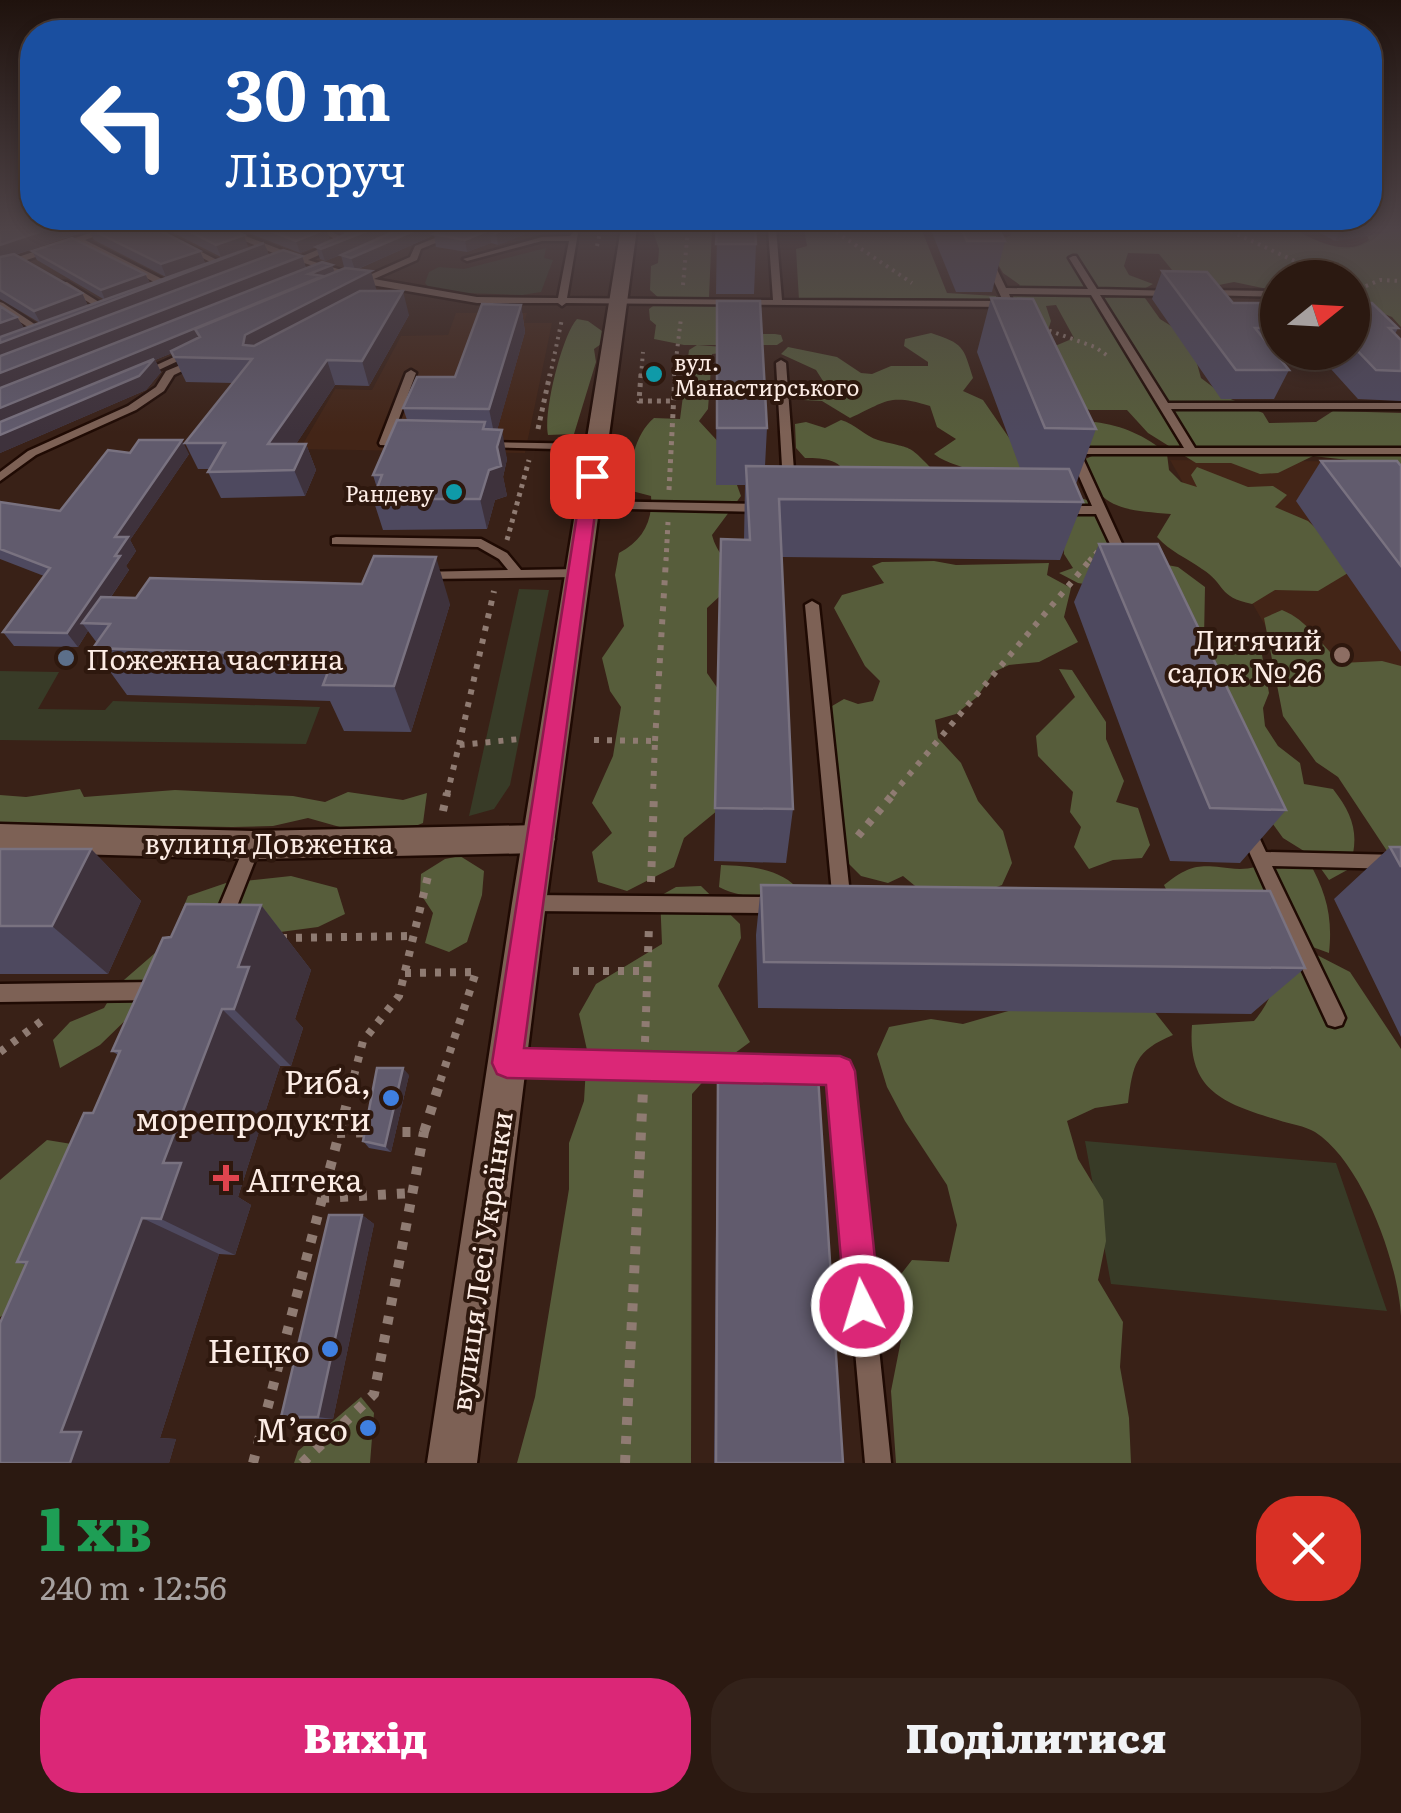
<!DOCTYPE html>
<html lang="uk">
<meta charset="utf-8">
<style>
:root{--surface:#2b1911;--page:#33221a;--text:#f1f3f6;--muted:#a6a09f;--line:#473831;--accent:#db2777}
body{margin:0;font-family:Literata,serif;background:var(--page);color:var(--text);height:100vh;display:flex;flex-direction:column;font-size:38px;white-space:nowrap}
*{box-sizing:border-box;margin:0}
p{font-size:32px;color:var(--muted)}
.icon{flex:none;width:55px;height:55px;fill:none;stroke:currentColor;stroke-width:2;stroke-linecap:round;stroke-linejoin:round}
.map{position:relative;height:1463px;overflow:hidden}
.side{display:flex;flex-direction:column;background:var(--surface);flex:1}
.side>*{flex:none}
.top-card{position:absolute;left:20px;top:20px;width:1362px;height:210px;border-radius:40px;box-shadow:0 5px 15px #0003,0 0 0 2px var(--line);background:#1a4fa0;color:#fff;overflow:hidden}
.needle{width:65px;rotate:72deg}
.tools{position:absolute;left:1260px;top:260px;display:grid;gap:20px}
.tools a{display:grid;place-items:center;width:110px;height:110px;border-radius:50%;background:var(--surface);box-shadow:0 5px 15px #0003,0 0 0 2px var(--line);font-size:50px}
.pin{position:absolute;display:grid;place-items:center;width:85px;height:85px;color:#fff;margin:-42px;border-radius:20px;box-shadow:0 5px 15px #0006}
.me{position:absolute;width:110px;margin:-55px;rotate:355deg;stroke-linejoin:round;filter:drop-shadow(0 0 8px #0008)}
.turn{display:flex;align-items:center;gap:35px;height:210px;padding:0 40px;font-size:45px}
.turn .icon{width:130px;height:130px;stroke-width:2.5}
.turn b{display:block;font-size:70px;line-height:85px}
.round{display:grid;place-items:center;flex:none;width:105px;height:105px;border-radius:40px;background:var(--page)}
.headline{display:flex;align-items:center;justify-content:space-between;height:170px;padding:0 40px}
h1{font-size:60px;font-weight:800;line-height:75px;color:#1e9e55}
.cta{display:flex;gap:20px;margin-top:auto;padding:20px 40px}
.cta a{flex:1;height:115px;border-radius:40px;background:var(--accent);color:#fff;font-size:40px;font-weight:800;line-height:115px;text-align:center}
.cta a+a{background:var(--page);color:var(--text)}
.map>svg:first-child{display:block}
.built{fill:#432517}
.green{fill:#383b27}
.forest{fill:#575d3b}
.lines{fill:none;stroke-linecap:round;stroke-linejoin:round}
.lane-casing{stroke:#1f0a03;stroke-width:5}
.street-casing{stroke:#1f0a03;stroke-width:5}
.secondary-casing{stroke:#1f0a03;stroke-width:5}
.path-far4{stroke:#8f7b72;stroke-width:4;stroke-dasharray:2.5 5;stroke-linecap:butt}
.path-far3{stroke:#8f7b72;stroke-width:5;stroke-dasharray:4 5;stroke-linecap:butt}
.path-far2{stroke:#8f7b72;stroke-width:6;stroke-dasharray:5 8;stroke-linecap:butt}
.path-far1{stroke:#8f7b72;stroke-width:8;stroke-dasharray:6 9;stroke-linecap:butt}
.path{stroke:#8f7b72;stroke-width:10;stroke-dasharray:8 11;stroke-linecap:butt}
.lane{fill:#7d6155;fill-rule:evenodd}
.street{fill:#7d6155;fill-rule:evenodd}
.secondary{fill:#7d6155;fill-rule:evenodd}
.wall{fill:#4e495f}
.shaded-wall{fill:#3e323c}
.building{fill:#615b6d;stroke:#797280;stroke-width:2.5}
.route{fill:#db2777;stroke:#8e194d;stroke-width:2.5}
.culture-dot{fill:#0f9aa8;stroke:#2e180e;stroke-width:4}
.education-dot{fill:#8d6e63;stroke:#2e180e;stroke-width:4}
.service-dot{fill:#5c6f8a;stroke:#2e180e;stroke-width:4}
.shop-dot{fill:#3f7fe0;stroke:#2e180e;stroke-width:4}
.health-dot{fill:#e0444e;stroke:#2e180e;stroke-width:4}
.labels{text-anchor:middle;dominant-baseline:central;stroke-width:8;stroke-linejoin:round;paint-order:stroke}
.far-poi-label{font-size:22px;fill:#fcece5;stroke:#2e180e;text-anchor:start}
.poi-label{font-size:28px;fill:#fcece5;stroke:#2e180e;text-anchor:end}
.street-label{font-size:28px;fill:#fcece5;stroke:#2e180e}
.near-poi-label{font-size:32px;fill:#fcece5;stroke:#2e180e;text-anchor:end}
</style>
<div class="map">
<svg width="1401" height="1463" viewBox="0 0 1401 1463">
<rect width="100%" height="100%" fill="#392117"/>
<path class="built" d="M456,313H527L524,323H552L525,453L300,449L335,389L372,390L401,336L448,335Z
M1170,460L1401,462V848H1393Z"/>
<path class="green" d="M546,248L544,258L553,260L541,292L522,295L433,292L425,283L429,272L439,267L464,269Z
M519,589L549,590L510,785L494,809L469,816Z
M0,671L59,672L38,709L105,710L113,701L320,707L306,744L0,740Z
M1085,1141L1336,1163L1387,1311L1111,1284Z"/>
<path class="forest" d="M664,228H712L709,297L733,305L735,334H775L781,335L783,341L777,345H684L654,339L656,325L650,320L649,309L661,300L650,290L651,266L658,263L659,249L653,231Z
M804,228H921L947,293L996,296L997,302L932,298L799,300L796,249L807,246Z
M1009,228H1293C1314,241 1346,257 1369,240L1363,228H1401V327L1392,317L1364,306V298L1353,293L1352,278H1278L1277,291L1234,282L1204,288L1172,270L1159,254L1128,253L1124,266L1129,275L1153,284L1140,291L1160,319L1190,338L1201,378L1226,397L1263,413L1269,423L1316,422L1333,411L1401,413V466L1313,456L1278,473L1260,474L1231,463H1196L1148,433L1127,410H1090L1068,403L1055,346L1074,338L1056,305L1046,306L1051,321L1048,330L1016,306L1012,293L1020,285L1003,273L992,254L994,243L1011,235Z
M577,319L588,321L602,331L604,342L594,349L596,362L574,434L548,435C543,413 562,335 577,319Z
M931,333C964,344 963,346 973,378L963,391L983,400L1021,455L1027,471L1015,483L998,482L1001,500L966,514L876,517L853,503C811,528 804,508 765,493L778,486L824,475L849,481C843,459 825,458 805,458L796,448L795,424L806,422L825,428L841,420C855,424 865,436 878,440C913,450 906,442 934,471L978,476C965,465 948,465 934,454L956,439L937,427L930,406C888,393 886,402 850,418L822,401L803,400L792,393L823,381L816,370L781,354L788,347L837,357L861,373L872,374L891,366H928V362L904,346L905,339Z
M697,345L724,347L722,353L712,354L708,409L699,421L723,447L741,496L712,535C717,555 731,562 734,583L707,608V673L725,699L729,801L684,838L674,867L627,891L598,882L592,852L612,833L592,803L613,756L621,707L610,691L602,658L624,626L615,575L619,553C642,541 653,522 651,496L628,490C630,465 634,435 654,418L680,419L689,350Z
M1095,422C1123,426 1145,435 1167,454L1169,470L1181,482L1197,487L1191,475L1197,467L1248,487L1273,486L1287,495L1275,507L1308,521L1358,567L1318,591L1275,590L1252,604C1217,597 1226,584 1202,569C1185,557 1171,552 1157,537L1171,514C1123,510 1101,510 1079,462L1092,456L1077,443L1076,430Z
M1065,492L1092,502L1115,528L1108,538L1112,555L1178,567L1205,587L1204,638L1235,637L1260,644L1269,693L1263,708L1265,726L1278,746L1300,763L1304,784L1333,789C1354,816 1360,836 1349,869L1329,880L1312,856L1283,838L1101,587L1078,583L1059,573L1073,568L1064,554Z
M934,561L956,565L1049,563L1047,575L1071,588L1064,617L1078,642L1039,662L1009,665L994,672L977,697L956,714L935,720L938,738L961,763L978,801L1003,831L1012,863L1002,885L980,893L926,895L903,876L888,883L861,876L833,848C830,803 819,761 815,716L844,699L858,704L873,701L880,681L865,666L834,608L842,595L884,583L872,566L882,562Z
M1282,610C1309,621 1319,643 1341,663L1382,661L1401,666V860L1387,851L1338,777L1316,762L1283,716L1264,618Z
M1059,669L1072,670L1106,722V739L1124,781L1116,802L1138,808L1150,845L1142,858L1113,860L1089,869L1074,847L1081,827L1070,812L1073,792L1038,756L1036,736L1075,697Z
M80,789L84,797L175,790L293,796L325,802L348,792L403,800L427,793L423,823L413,827L354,831L308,818L273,826L232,827L0,823V795L26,797Z
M460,856L484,871L482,895L467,942L449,952L425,943L433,913L420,893L421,874L445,859Z
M1280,860H1308C1326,892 1333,916 1329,953L1169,895L1164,885C1195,860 1203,866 1240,869C1253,869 1268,863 1280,860Z
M721,865C748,866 783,868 800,892C769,896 747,901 719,887Z
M291,876L337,888L345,914L318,927L250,936L135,1011L100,1045L60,1068L53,1040L70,1022L104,1008L117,986L170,940L188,896L226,883Z
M701,886L740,924L741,938L718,986L750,1042L716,1067L692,1094L691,1463H517L535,1397L569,1189V1143L584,1101L587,1050L579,1014L596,984L662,944L660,896L676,887Z
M1317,955L1350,972L1401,1049V1316C1398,1262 1362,1162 1315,1132C1305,1126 1290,1124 1278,1120C1222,1103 1187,1090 1192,1025L1254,1021C1272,1001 1275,980 1287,956Z
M1150,1006L1173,1035C1135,1051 1133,1064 1128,1103L1095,1108L1067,1121L1078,1159L1103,1200L1106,1241L1098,1280L1123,1322L1120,1367L1129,1418L1131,1463H896L891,1391L902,1335L891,1287L912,1260L949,1262L957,1225L947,1185L905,1121L887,1087L877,1054L889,1027L931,1019L963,1024L1022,1007Z
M47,1140L84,1146L10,1311L0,1317V1180Z
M361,1397L374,1413L370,1463H294L298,1451Z"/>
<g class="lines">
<g class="lane-casing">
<path id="lane" d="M105,228H117L85,240L168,282V286H162L77,243L0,269V263Z
M144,228H155L225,264L218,266Z
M214,228H225L300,257L339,241L313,228H324L350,241L308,260L365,277L410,257L415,246L460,228H472L421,249L417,260L374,279L477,297L558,298L569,241H542L467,261L463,259L542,237L570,236L574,231L578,233L567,298L773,300L768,228H776L782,300L1003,301L969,228H977L1006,288L1088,289L1069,258L1073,256H1076L1097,289L1177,291V295L1174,296L1100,295L1168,403H1401V409H1171L1195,448H1401V454H1081L1130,561L1124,565L1118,561L1096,514H1060L1054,510L1060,506H1092L1067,449L1073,446L1078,448H1184L1091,295L1009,294L1013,304L1009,307L566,303L562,306L558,303H477L360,283L359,280L278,255Z
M61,282H67L107,307L100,309L61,286Z
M1207,290L1278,291V297L1204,295V291Z
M0,302L3,303L45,331L37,333L0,309Z
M187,351L195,353L146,376L137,374Z
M195,359L203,361L174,375L164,391L136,410L36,455L0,481V472L28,451L128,406L156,387L166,371Z
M781,360L786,363L795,484L789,487L783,484L776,363Z
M411,370L416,373L391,440H407L412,443L407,446L380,445L379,443L406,373Z
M485,442L596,444L601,447L596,450L481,447L480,445Z
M588,501L762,504L768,508L762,512L584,508V502Z
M336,537L481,539L507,553L521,570L578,569L584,573L578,577L425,579L420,578V572L508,570L499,559L478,547L332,544V538Z
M812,601L819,605L851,904L848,909L842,912L836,909L833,904L805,605Z
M1246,820L1252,822L1266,852L1401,855V869L1272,866L1342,1011L1345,1018L1342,1025L1335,1027L1328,1025L1279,919L1253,917L1250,911L1253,905L1272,903L1238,827L1240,822Z
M253,838L259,840L261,845L230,924L227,930L221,932L215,930L212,924L245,845L247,840Z
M529,895L776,897L782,899L785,905L782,911L776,913L529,911L523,908L520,903L523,898Z
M156,982L163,985L165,991L163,997L156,1000L0,1002V984Z
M507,1053L840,1061L847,1064L850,1071L891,1463H865L831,1081L507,1073L500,1070L497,1063L500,1056Z"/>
</g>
<g class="street-casing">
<path id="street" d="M0,824L253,831L538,825L550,829L555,839L550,849L538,853L253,859L0,852Z"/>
</g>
<g class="secondary-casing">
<path id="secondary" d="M621,228H637L546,903L477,1463H427L512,903Z"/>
</g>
<path class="path-far4" d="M830,228L912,283
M1224,228L1331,278
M597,246L601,228
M683,285L688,228
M1352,292L1380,280L1401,281
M1042,328L1095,347L1108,356
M550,376L562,319
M641,376L643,352
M674,376L681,318"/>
<path class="path-far3" d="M641,374L639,401H672
M538,429L550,374
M669,490L675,374
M507,540L529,460
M666,561L668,522
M1089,561L1098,551"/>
<path class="path-far2" d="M594,740L655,741L653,795
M655,741L666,559
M459,745L494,591
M447,795L459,745L520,739
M892,795L1091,559"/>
<path class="path-far1" d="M443,811L447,793
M858,836L894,793
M651,882L654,793
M281,938L415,936
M573,971H647
M405,973L476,972L437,1091
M645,1042L649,925
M0,1052L47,1017
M350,1091L363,1041L399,996L429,872"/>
<path class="path" d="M424,1132L438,1088
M337,1133L371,1132
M321,1198L412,1193
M253,1463L351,1088
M302,1463L374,1394L424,1132H389
M625,1463L643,1090"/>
<use href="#lane" class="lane"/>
<use href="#street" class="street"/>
<use href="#secondary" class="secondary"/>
</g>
<path class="wall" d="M0,228H155L200,251L205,263L166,277L94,240L89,230L15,255L82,293L88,306L105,300L37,260L32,251L145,274L150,283L264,243L269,255L302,256L306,268L332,265L335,273L349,269L344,267L341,255L346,253L325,261L320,259L316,247L347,234L334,228H540L498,245L491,243L467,252L436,247L434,235L356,270L377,291L409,315L369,386L335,385L296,444H306L316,470L305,496L221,498L208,472L210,469H198L185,443L233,383L186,382L172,353L155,360L161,372L146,390L0,453V306L17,317L24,328L40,323L0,299Z
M164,228H229L248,247L221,257Z
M236,228L326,229L330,241L300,253Z
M717,228L756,244L754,294H716Z
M930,228H998L1005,241L992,292H956Z
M1311,228H1401V230L1335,241Z
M1162,271L1233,303H1275L1273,301L1278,291V352H1352V292L1364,303L1398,328L1395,334L1401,340V401L1358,399L1321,358L1279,357L1289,370L1274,399H1221L1152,299Z
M991,298L1096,429L1076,484L1083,502L1060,560L782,557L793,809L786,863L714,861L721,539L744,540L745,485H716L717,301L767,428L765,466L1020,468L977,352Z
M521,305L525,332L497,430L507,459L503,477L507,496L495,500L487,529L383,530L373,499L377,488L373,475L407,420L403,408L455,377Z
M130,453L189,454L130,540L136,551L126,566L129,570L111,597L450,604L411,732L344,731L330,701L127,695L93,648L97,643L88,631L78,647L14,646L3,632L44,576L0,559V502L60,511Z
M1321,461L1401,466V652L1296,501Z
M1099,544L1286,810L1240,863L1170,861L1074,602Z
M1390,847H1401V1037L1334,899Z
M0,849H91L141,901L108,974H0Z
M761,885L1305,968L1251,1014L758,1008L756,935Z
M261,905L311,970L295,1019L303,1028L291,1066H280L238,1197L251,1205L235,1255L219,1254L160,1438L176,1439L169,1463H0L26,1265L17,1262L93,1113L118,1055L112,1051L171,937Z
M718,1073L843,1463H714L717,1112Z
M409,1075L391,1152L369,1148L363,1141Z
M362,1215L374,1224L333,1419H297L281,1417Z"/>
<path class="shaded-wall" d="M51,228H93L0,260V245Z
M345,228H364L346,234Z
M374,228H407L325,261L321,249Z
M420,228H450L355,270L351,258Z
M508,228H540L498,245L496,233Z
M1342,228H1401V230L1335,241Z
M326,229L330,241L300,253L296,241Z
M489,230L491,243L467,252L465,240Z
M244,235L248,247L221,257L216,245Z
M264,243L269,255L0,359V343Z
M200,251L205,263L166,277L161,264Z
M302,256L306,268L0,390V373Z
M332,265L336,278L195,329L201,341L155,360L161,372L146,390L0,453V408Z
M371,271L378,295L254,360L243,345L245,335Z
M145,274L150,283L105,300L101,290Z
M403,291L409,315L369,386L362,361Z
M82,293L88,306L41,324L34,311Z
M521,305L525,332L495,438L489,409Z
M17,317L25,330L0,340V323Z
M327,360L335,385L279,470L268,444Z
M502,430L507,459L503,477L497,447Z
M182,440L189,454L130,540L136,551L126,566L129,570L93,623H82L88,631L78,647L67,633L115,556V537Z
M306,444L316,470L305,496L294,470Z
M501,466L507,496L495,500L487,529L480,499L489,470Z
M436,557L450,604L411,732L394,686Z
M91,849L141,901L108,974L52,926Z
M261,905L311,970L295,1019L303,1028L291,1066L234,1009L238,967Z
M222,1009L280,1066L238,1197L251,1205L235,1255L161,1219L163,1163Z
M403,1068L409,1075L391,1152L385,1146Z
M362,1215L374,1224L333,1419L318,1417Z
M142,1218L219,1254L160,1438L176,1439L169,1463H70L61,1432Z"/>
<path class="building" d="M9,228H51L0,245V231Z
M88,228H155L200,251L161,264Z
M183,228H229L244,235L216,245Z
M263,228H326V229L296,241Z
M360,228H374L321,249L316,247Z
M402,228H420L351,258L341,255Z
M449,228H508L496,233L489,230L465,240L434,234Z
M717,228H755L756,244H716Z
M961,228H998L1005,241H967Z
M72,238L145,274L101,290L32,251Z
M264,243L0,343V337Z
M283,250L302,256L0,373V356Z
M14,254L82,293L34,311L0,290V257Z
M322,262L332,265L309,274L323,276L0,408V388Z
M345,268L371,271L245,335L243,345L254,346L360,291H403L362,361L327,360L268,444H306L294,470L208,472L225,443H185L252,359L174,357L171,351L200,337L195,329Z
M1295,269H1329L1337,278H1291L1286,273Z
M1162,271L1207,272L1233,303H1278V328H1255L1289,370H1236Z
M1352,292L1364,303H1372L1398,328H1389L1401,340V371L1376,370L1352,345Z
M991,298L1033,299L1096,429L1045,428Z
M717,301H760L767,428H717Z
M482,304L521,305L489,409L403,408L417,377H455Z
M0,306L17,317L0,323Z
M154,359L139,376L0,435V422Z
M397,420L485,422L483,429L502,430L497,447L501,466L489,470L480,499H373L382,475H373Z
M139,440H182L115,537H128L115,556H120L67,633L3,632L50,568L0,549V502L60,511L108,450L130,453Z
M1321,461H1397L1401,466V566Z
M746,466L1069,469L1083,502L779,499L793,809L715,808L721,539L750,540Z
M1099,544H1158L1286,810L1210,808Z
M374,556L436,557L394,686L323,685L334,656L93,648L110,624L82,623L101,597L136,598L150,578L362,584Z
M1390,847H1401V867Z
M0,849H91L52,926H0Z
M761,885L1270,891L1305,968L764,962Z
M186,904L261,905L238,967H249L234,1009H222L163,1163H181L161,1219L142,1218L61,1432H81L70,1463H0V1323L27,1262H17L84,1113H93L120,1051H112L163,938L171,937Z
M377,1068H403L385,1146L363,1141Z
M718,1073L818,1076L843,1463H716Z
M329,1215H362L318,1417H281Z"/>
<linearGradient id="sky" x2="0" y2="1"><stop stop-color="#1f120d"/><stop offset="0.53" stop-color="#4e4347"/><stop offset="1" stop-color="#4e4347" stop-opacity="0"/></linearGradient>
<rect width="1401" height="433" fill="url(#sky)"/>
<path class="route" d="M592,471L600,476L524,1048L840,1056L850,1060L855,1071L880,1306L875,1319L862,1324L850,1319L845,1306L826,1085L507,1078L497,1074L492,1063L583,476Z"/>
<g class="culture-dot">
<circle cx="654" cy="374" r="10"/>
<circle cx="454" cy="492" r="10"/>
</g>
<circle class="education-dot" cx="1342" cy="655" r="10"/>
<circle class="service-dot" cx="66" cy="658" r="10"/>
<g class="shop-dot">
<circle cx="391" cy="1098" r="10"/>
<circle cx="330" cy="1349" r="10"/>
<circle cx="368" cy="1428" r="10"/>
</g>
<path class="health-dot" d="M221 1163h10v10h10v10h-10v10h-10v-10h-10v-10h10z"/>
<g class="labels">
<g class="far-poi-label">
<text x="674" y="361">вул.<tspan x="674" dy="25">Манастирського</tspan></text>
<text x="434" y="492" text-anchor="end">Рандеву</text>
</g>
<g class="poi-label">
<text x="1322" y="639">Дитячий<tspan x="1322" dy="32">садок № 26</tspan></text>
<text x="86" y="658" text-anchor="start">Пожежна частина</text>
</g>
<g class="street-label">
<text x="269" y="842">вулиця Довженка</text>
<text transform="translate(480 1261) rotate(-82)">вулиця Лесі Українки</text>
</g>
<g class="near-poi-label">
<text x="371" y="1080">Риба,<tspan x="371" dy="37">морепродукти</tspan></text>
<text x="246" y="1178" text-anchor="start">Аптека</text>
<text x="310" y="1349">Нецко</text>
<text x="348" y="1428">Мʼясо</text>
</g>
</g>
</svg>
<div class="tools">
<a><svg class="needle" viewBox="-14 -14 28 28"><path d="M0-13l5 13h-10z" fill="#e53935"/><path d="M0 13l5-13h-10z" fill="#a6a09f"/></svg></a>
</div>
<div class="pin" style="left:592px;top:476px;background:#d93025"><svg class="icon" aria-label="arrive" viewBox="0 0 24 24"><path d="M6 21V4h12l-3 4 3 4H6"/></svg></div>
<svg class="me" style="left:862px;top:1306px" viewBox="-20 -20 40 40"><circle r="17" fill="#db2777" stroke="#fff" stroke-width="3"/><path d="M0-11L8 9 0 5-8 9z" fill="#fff"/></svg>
<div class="top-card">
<div class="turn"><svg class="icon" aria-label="left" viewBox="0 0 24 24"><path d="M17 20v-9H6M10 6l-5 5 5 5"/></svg><div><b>30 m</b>Ліворуч</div></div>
</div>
</div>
<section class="side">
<div class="headline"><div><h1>1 хв</h1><p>240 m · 12:56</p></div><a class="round" style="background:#d93025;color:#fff"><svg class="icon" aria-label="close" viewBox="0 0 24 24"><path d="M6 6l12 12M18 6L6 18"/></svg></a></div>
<div class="cta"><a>Вихід</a><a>Поділитися</a></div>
</section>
